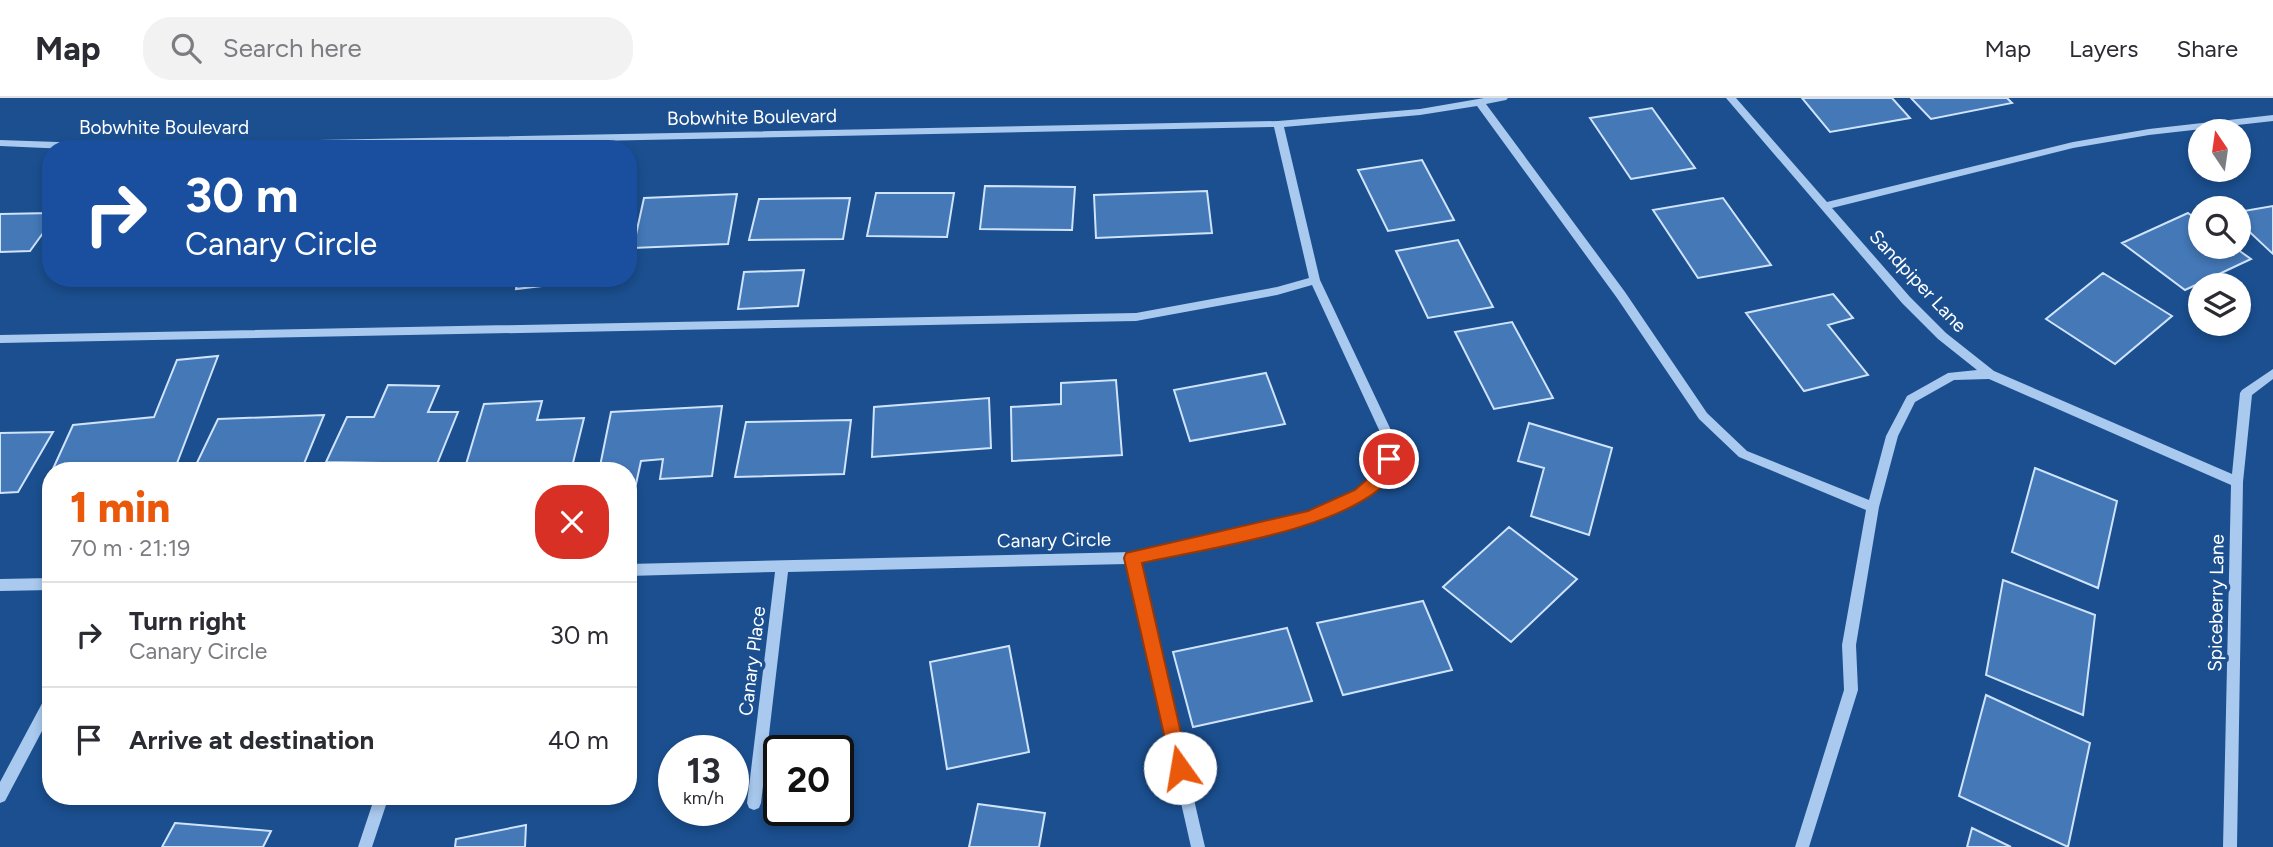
<!DOCTYPE html>
<meta charset="utf-8">
<style>
:root{--surface:#fff;--page:#f2f2f3;--text:#2b2b33;--muted:#7c7c81;--line:#e1e1e2;--accent:#ea580c}
body{margin:0;font-family:Figtree,sans-serif;background:var(--page);color:var(--text);height:100vh;display:flex;flex-direction:column;font-size:26px;white-space:nowrap}
*{box-sizing:border-box;margin:0}
p{font-size:23px;color:var(--muted)}
.icon{flex:none;width:38px;height:38px;fill:none;stroke:currentColor;stroke-width:2;stroke-linecap:round;stroke-linejoin:round}
.map{position:relative;flex:1;overflow:hidden}
.details{position:absolute;left:42px;top:364px;width:595px;height:343px;display:flex;flex-direction:column;background:var(--surface);border-radius:28px;box-shadow:0 4px 10px #0003}
.details>*{flex:none}
.top-card{position:absolute;left:42px;top:42px;width:595px;height:147px;border-radius:28px;box-shadow:0 4px 10px #0003;background:#1a4fa0;color:#fff;overflow:hidden}
.needle{width:46px;rotate:347deg}
.buttons{position:absolute;left:2188px;top:21px;display:grid;gap:14px}
.buttons a{display:grid;place-items:center;width:63px;height:63px;border-radius:50%;background:var(--surface);box-shadow:0 4px 10px #0003;font-size:35px}
.speed{position:absolute;left:658px;top:637px;display:flex;gap:14px;font-size:35px;font-weight:700;text-align:center}
.speed>*{display:grid;place-content:center;width:91px;height:91px;border-radius:50%;background:var(--surface);box-shadow:0 4px 10px #0003;line-height:1}
.speed small{font-size:18px;font-weight:400}
.speed .limit{border:4px solid #111;border-radius:10px;background:#fff;color:#111}
.pin{position:absolute;display:grid;place-items:center;width:60px;height:60px;color:#fff;margin:-30px;border:4px solid #fff;border-radius:50%;box-shadow:0 2px 7px #0007}
.me{position:absolute;width:77px;margin:-38px;rotate:347deg;stroke-linejoin:round;filter:drop-shadow(0 0 5px #0008)}
.turn{display:flex;align-items:center;gap:24px;height:147px;padding:0 28px;font-size:32px}
.turn .icon{width:91px;height:91px;stroke-width:2.5}
.turn b{display:block;font-size:49px;line-height:60px}
.round{display:grid;place-items:center;flex:none;width:74px;height:74px;border-radius:28px;background:var(--page)}
.head{display:flex;align-items:center;justify-content:space-between;height:119px;padding:0 28px}
h1{font-size:42px;font-weight:800;line-height:52px;color:var(--accent)}
ul{padding:0;list-style:none}
li{display:flex;align-items:center;gap:21px;height:105px;padding:0 28px;border-top:2px solid var(--line)}
li div{flex:1}
li b{display:block;font-size:26px}
li em{font-style:normal}
header{display:flex;align-items:center;gap:42px;box-sizing:border-box;height:98px;padding:0 35px;background:var(--surface);border-bottom:2px solid var(--line)}
header strong{font-size:33px}
nav{display:flex;gap:38px;margin-inline-start:auto;font-size:24px}
.search{width:490px;height:63px;background:var(--page);display:flex;align-items:center;gap:18px;box-sizing:border-box;padding:0 24px;border-radius:28px;color:var(--muted);font-size:26px}
.map>svg:first-child{display:block}
.building{fill:#4478b7;stroke:#cfe3fa;stroke-width:2}
.lines{fill:none;stroke-linecap:round;stroke-linejoin:round}
.minor{fill:#a9c9ee;fill-rule:evenodd}
.route{fill:#ea580c;stroke:#983908;stroke-width:2}
.labels{text-anchor:middle;dominant-baseline:central;stroke-width:7;stroke-linejoin:round;paint-order:stroke}
.street-label{font-size:19px;fill:#fff;stroke:#1b4f8f}
</style>
<header>
<strong>Map</strong>
<div class="search"><svg class="icon" aria-label="search" viewBox="0 0 24 24"><circle cx="10" cy="10" r="6"/><path d="M15 15l6 6"/></svg>Search here</div>
<nav><a>Map</a><a>Layers</a><a>Share</a></nav>
</header>
<div class="map">
<svg width="2273" height="749" viewBox="0 0 2273 749">
<rect width="100%" height="100%" fill="#1b4f8f"/>
<path class="building" d="M1802,0H1892L1910,20L1830,34Z
M1911,0H2007L2012,5L1931,21Z
M1652,10L1695,70L1631,81L1590,20Z
M1422,62L1454,122L1388,133L1358,72Z
M985,88L1075,89L1072,132L980,131Z
M1207,93L1212,135L1096,140L1094,97Z
M876,95H954L947,139L867,138Z
M737,96L728,146L633,150L644,100Z
M850,100L843,141L749,142L759,101Z
M1723,100L1771,167L1698,180L1653,112Z
M2273,108V156L2238,123V114Z
M51,115V124L30,153L0,154V116Z
M2188,115L2200,124V149H2234L2251,161L2185,192L2122,145Z
M1458,142L1493,209L1428,220L1396,153Z
M804,172L798,208L738,211L744,174Z
M2103,175L2172,218L2115,266L2046,221Z
M518,180H576L575,184L516,191Z
M1833,196L1853,220L1828,227L1868,277L1804,293L1746,215Z
M1512,224L1553,300L1494,311L1455,234Z
M218,258L174,373H52L73,327L154,319L177,262Z
M1266,275L1285,326L1190,343L1174,292Z
M1116,282L1122,357L1012,363L1011,309L1061,306V285Z
M388,287L439,288L428,314H458L437,366L326,364L347,319H374Z
M989,300L991,350L872,359L874,309Z
M542,303L537,322L584,320L571,373H464L484,306Z
M722,308L712,378L660,381L663,361L641,363L636,386L628,387V373H599L611,314Z
M324,317L301,373H193L218,321Z
M851,322L844,376L735,379L746,324Z
M1529,325L1612,350L1589,437L1531,418L1544,370L1518,363Z
M53,334L18,394L0,395V335Z
M2035,370L2117,403L2098,490L2012,454Z
M1509,429L1577,481L1511,544L1443,489Z
M2003,482L2095,517L2083,617L1986,577Z
M1423,503L1452,572L1343,597L1317,525Z
M1287,530L1312,603L1193,629L1173,554Z
M1009,548L1029,654L947,671L930,564Z
M1986,597L2090,645L2068,749L1959,698Z
M978,706L1045,715L1039,749H969Z
M175,725L271,733L263,749H162Z
M526,727L525,749H455L456,741Z
M1972,730L2011,749H1967Z"/>
<g class="lines">
<path class="minor" d="M1484,0H1508L1506,2L1486,6L1625,194L1707,315L1747,353L1869,402L1886,338L1907,298L1948,275L1977,272L1938,241L1902,205L1726,0H1736L1827,104L2073,44L2149,31L2273,17V23L2149,37L2073,50L1832,110L1910,199L1946,235L1994,273L2232,376L2240,295L2242,292L2273,271V281L2252,297L2243,384L2237,749H2223L2231,387L1989,281L1954,282L1915,304L1898,338L1879,409L1856,547L1858,592L1809,749H1795L1844,592L1842,547L1866,412L1739,359L1699,321L1617,200L1477,8L1420,17L1284,29L1320,182L1398,347L1389,380L1364,401L1315,424L1139,464L1205,749H1191L1127,466L788,474L761,705L759,710L754,712L749,710L747,705L775,474L628,478V466L1132,454L1309,415L1356,393L1380,373L1386,347L1312,187L1277,197L1136,223L0,245V237L1136,215L1277,189L1309,180L1274,29L197,51H68L0,48V42L115,46L1278,23L1420,11Z
M51,480V492L0,493V481Z
M51,596V616L5,703L0,705V684L46,598Z
M375,698H389L372,749H358Z"/>
</g>
<path class="route" d="M1389,355L1397,361C1395,368 1395,376 1390,381C1345,432 1208,450 1142,465L1189,670L1186,676L1180,679L1173,676L1124,460L1126,455L1308,413L1355,392L1378,372L1383,357Z"/>
<g class="labels">
<g class="street-label">
<text transform="translate(752 19) rotate(-1)">Bobwhite Boulevard</text>
<text x="164" y="29">Bobwhite Boulevard</text>
<text transform="translate(1918 183) rotate(47)">Sandpiper Lane</text>
<text transform="translate(1054 442) rotate(-1)">Canary Circle</text>
<text transform="translate(2216 505) rotate(-89)">Spiceberry Lane</text>
<text transform="translate(752 563) rotate(-83)">Canary Place</text>
</g>
</g>
</svg>
<div class="buttons">
<a><svg class="needle" viewBox="-14 -14 28 28"><path d="M0-13l5 13h-10z" fill="#e53935"/><path d="M0 13l5-13h-10z" fill="#7c7c81"/></svg></a>
<a><svg class="icon" aria-label="search" viewBox="0 0 24 24"><circle cx="10" cy="10" r="6"/><path d="M15 15l6 6"/></svg></a>
<a><svg class="icon" aria-label="layers" viewBox="0 0 24 24"><path d="M12 4l9 5-9 5-9-5zM3 14l9 5 9-5"/></svg></a>
</div>
<div class="speed"><div>13<small>km/h</small></div><div class="limit">20</div></div>
<div class="pin" style="left:1389px;top:361px;background:#d93025"><svg class="icon" aria-label="arrive" viewBox="0 0 24 24"><path d="M6 21V4h12l-3 4 3 4H6"/></svg></div>
<svg class="me" style="left:1180px;top:670px" viewBox="-20 -20 40 40"><circle r="19" fill="#fff"/><path d="M0-13L10 11 0 6-10 11z" fill="#ea580c"/></svg>
<div class="top-card">
<div class="turn"><svg class="icon" aria-label="right" viewBox="0 0 24 24"><path d="M7 20v-9h11M14 6l5 5-5 5"/></svg><div><b>30 m</b>Canary Circle</div></div>
</div>
<section class="details">
<div class="head"><div><h1>1 min</h1><p>70 m · 21:19</p></div><a class="round" style="background:#d93025;color:#fff"><svg class="icon" aria-label="close" viewBox="0 0 24 24"><path d="M6 6l12 12M18 6L6 18"/></svg></a></div>
<ul>
<li><svg class="icon" aria-label="right" viewBox="0 0 24 24"><path d="M7 20v-9h11M14 6l5 5-5 5"/></svg><div><b>Turn right</b><p>Canary Circle</p></div><em>30 m</em></li>
<li><svg class="icon" aria-label="arrive" viewBox="0 0 24 24"><path d="M6 21V4h12l-3 4 3 4H6"/></svg><div><b>Arrive at destination</b></div><em>40 m</em></li>
</ul>
</section>
</div>
